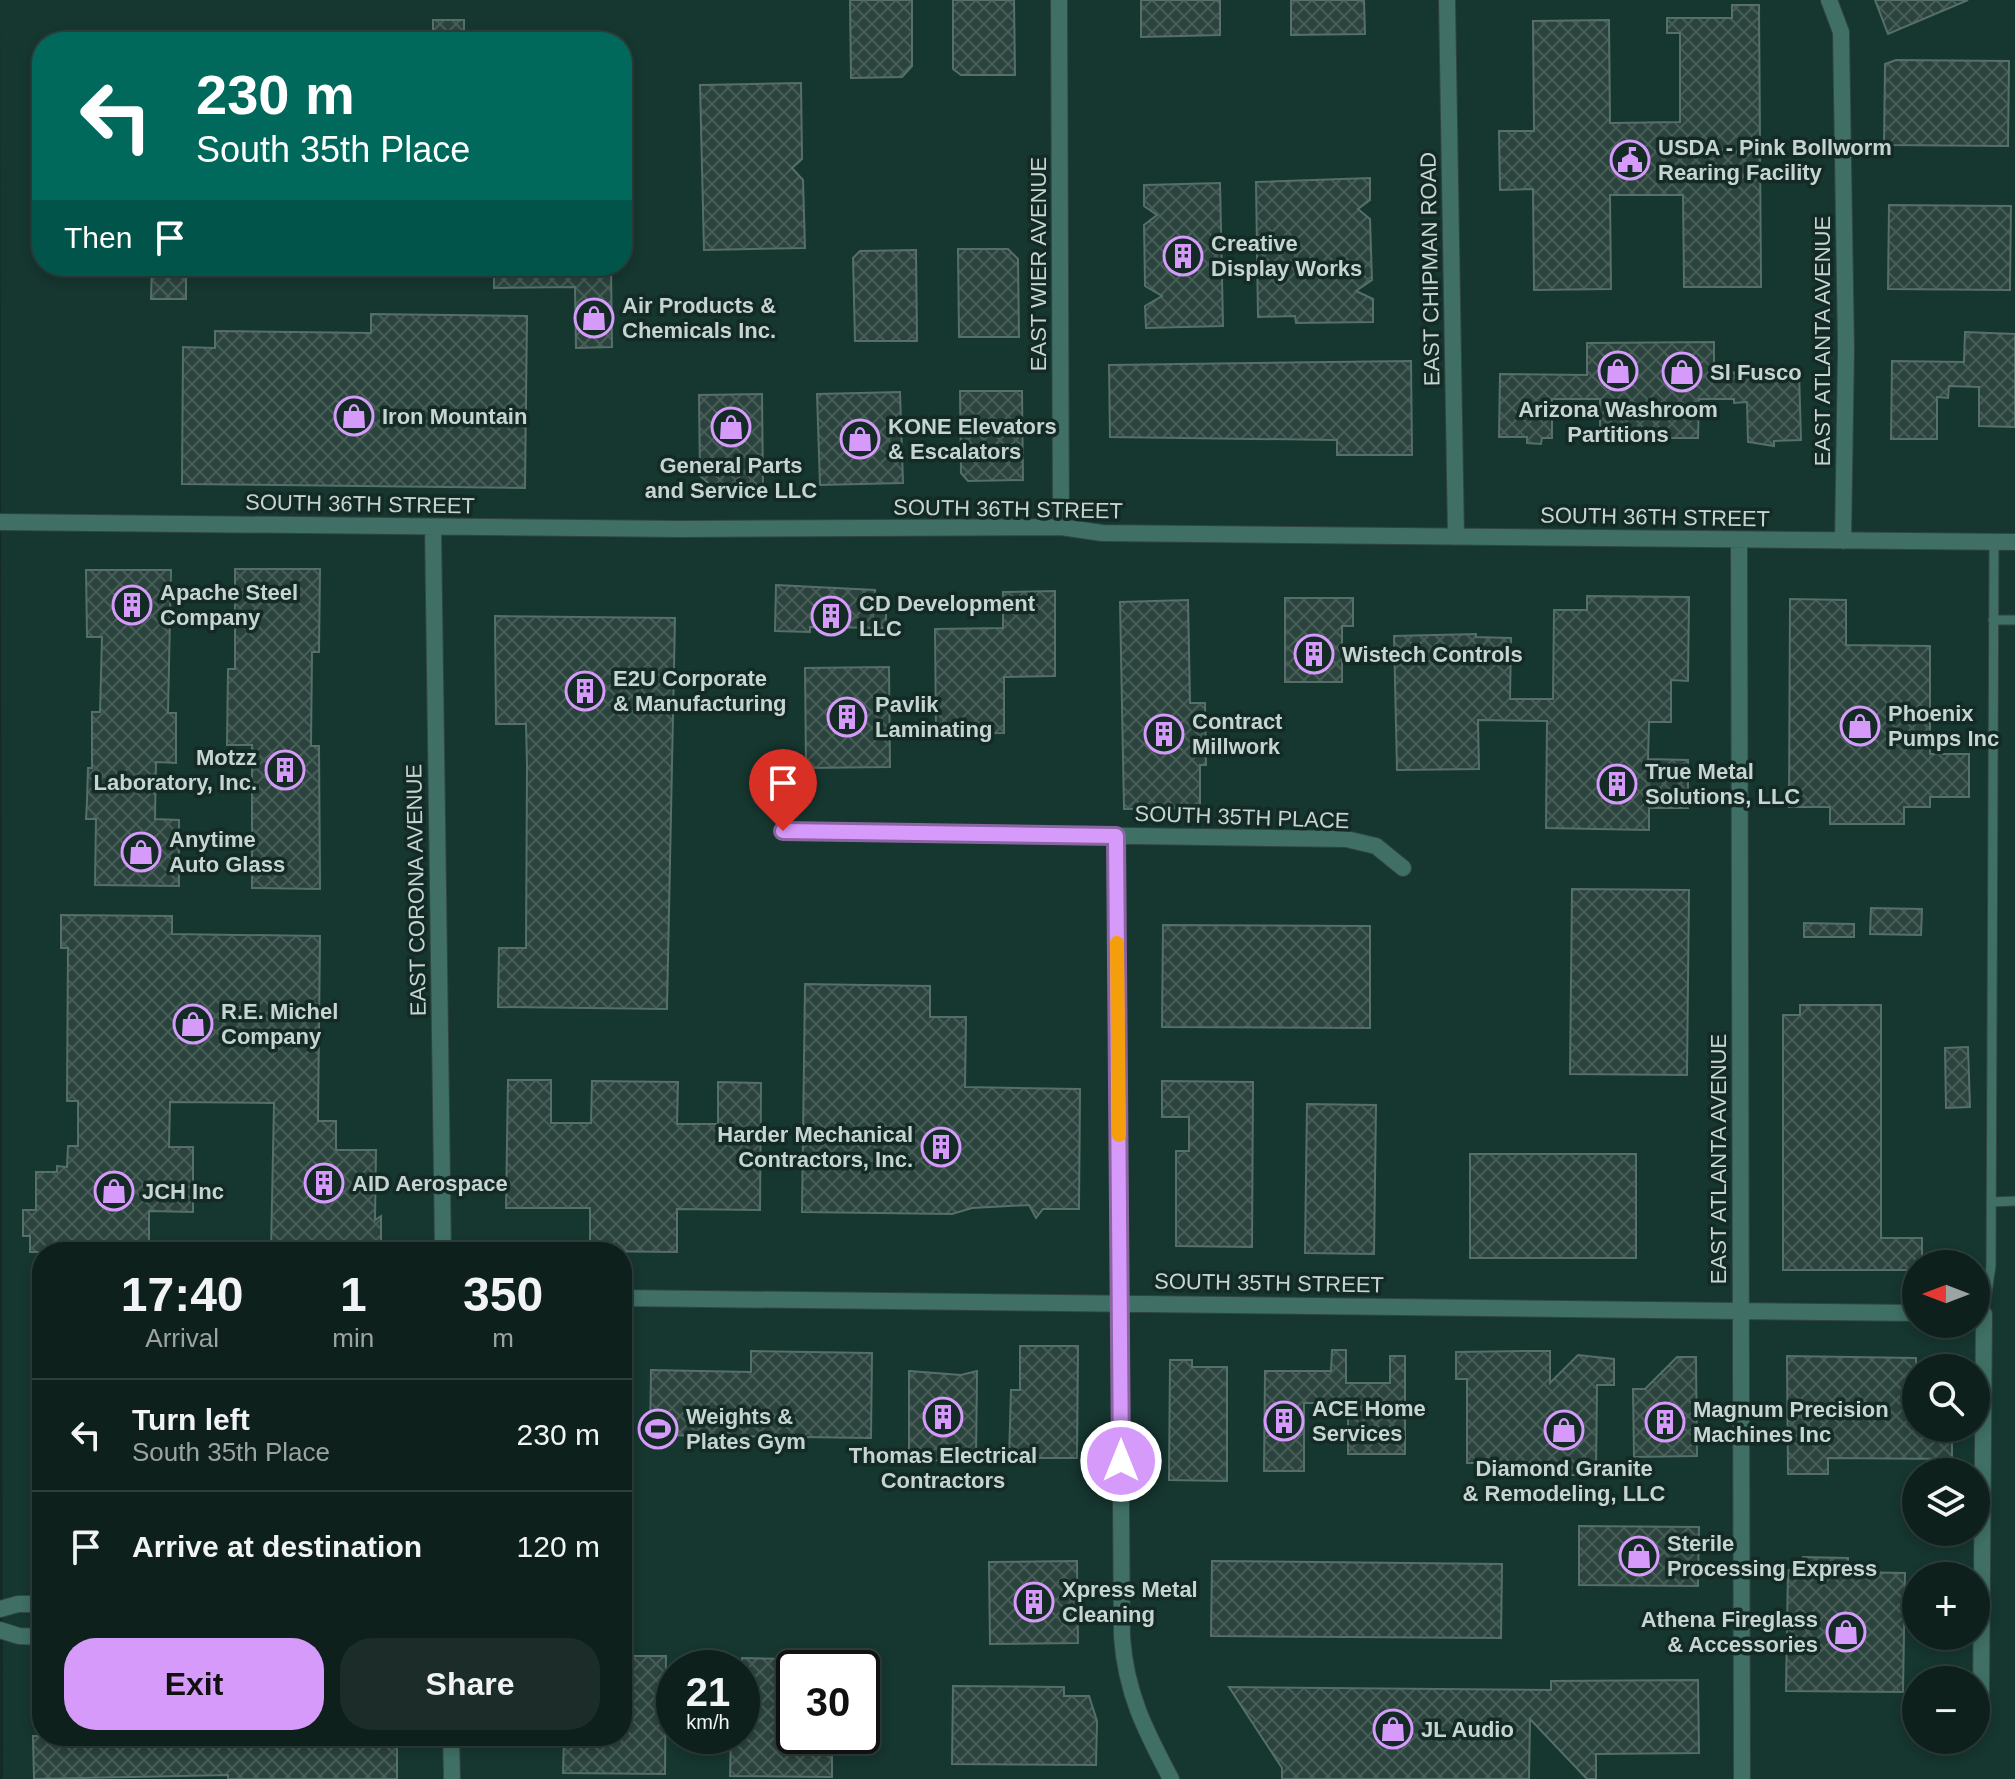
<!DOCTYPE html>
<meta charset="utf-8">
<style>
:root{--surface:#0e201c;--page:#1c2d29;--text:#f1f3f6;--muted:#9ba3a3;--line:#2e3e3b;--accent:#d69bfa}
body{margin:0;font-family:Helvetica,sans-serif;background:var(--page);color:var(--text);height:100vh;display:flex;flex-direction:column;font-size:30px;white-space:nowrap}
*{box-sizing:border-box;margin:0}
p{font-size:26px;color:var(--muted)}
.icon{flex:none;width:44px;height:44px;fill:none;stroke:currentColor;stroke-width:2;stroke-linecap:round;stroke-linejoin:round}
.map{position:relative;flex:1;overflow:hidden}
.sheet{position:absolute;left:32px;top:1242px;width:600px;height:504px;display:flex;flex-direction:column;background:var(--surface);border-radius:32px;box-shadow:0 4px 12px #0003,0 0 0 2px var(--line)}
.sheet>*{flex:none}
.banner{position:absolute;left:32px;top:32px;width:600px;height:244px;border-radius:32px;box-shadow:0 4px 12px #0003,0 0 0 2px var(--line);background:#00695c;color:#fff;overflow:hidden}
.needle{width:52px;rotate:270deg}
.fabs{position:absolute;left:1902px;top:1250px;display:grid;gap:16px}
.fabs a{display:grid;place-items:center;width:88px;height:88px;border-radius:50%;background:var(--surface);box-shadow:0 4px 12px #0003,0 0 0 2px var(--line);font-size:40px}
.speed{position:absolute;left:656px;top:1650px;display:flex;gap:16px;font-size:40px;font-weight:700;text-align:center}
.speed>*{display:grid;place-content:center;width:104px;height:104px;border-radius:50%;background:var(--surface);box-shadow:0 4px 12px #0003,0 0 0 2px var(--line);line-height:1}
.speed small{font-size:20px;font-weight:400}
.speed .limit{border:4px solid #111;border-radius:12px;background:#fff;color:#111}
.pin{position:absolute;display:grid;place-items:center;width:68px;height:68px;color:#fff;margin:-82px -34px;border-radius:50% 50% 50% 0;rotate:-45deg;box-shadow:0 0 8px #0007}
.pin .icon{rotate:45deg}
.me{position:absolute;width:88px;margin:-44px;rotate:0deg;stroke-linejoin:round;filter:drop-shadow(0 0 6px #0008)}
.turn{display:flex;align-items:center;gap:28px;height:168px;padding:0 32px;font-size:36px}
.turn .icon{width:104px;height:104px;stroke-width:2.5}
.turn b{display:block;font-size:56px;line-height:68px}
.then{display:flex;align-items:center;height:76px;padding:0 32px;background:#0003;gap:16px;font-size:30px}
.eta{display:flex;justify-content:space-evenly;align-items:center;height:136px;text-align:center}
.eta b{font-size:48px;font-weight:700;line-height:56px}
.primary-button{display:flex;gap:16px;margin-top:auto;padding:16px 32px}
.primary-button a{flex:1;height:92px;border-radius:32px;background:var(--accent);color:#111;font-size:32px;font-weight:700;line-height:92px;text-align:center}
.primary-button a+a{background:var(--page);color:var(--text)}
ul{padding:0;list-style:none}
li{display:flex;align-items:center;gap:24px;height:112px;padding:0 32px;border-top:2px solid var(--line)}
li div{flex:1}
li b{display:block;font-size:30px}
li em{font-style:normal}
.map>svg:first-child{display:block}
.built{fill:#163630;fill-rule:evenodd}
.building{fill:url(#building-cross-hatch);stroke:#566f69;stroke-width:2}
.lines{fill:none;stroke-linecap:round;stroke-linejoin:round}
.service-casing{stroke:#304541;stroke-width:11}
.minor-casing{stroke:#304541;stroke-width:18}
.service{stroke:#3f6f65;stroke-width:9}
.minor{stroke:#3f6f65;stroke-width:16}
.route-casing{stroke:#8b65a2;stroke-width:20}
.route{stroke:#d69bfa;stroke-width:14}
.slow{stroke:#f59e0b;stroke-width:14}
.labels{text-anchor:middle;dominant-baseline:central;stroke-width:7;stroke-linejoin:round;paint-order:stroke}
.poi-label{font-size:22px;font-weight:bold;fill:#c7d5d2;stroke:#132a25;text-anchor:start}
.street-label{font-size:22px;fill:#c7d5d2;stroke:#132a25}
</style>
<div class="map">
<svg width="2015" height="1779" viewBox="0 0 2015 1779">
<defs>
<pattern id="building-cross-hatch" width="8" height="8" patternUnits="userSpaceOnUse" patternTransform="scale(2)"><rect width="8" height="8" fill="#2b433d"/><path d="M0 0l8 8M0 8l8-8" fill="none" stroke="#485d58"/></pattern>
</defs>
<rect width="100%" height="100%" fill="#132a25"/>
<path class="built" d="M0,0H2015V1779H3ZM42,42H622V266H42ZM42,1252H622V1736H42ZM1916,1264H1976V1324H1916ZM1916,1368H1976V1428H1916ZM1916,1472H1976V1532H1916ZM1916,1576H1976V1636H1916ZM674,1668H742V1736H674ZM794,1668H862V1736H794ZM1916,1680H1976V1740H1916Z"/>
<path class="building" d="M850,0H912V66L902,77L851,78Z
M953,0H1014L1015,75H961L953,69Z
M1141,0H1220V35L1141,37Z
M1291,0H1364L1365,34L1291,35Z
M1875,0H1968L1888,34Z
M1732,5H1759L1761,287H1684L1683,195H1610L1611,289L1534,290L1533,189L1500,190L1499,131H1534L1533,21L1609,20L1610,123L1680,122V33H1667V18H1732Z
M433,20H464V42H433Z
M1896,60L2009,61L2008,146L1884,145L1885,64Z
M801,83L802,159L792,168L803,180L805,248L704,250L700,85Z
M1370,178V200L1358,209L1370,219L1372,280L1356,291L1373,299V322L1296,323L1295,316L1258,317L1256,182Z
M1220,183L1223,326L1146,328L1145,306L1162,296L1145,286L1144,225L1157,215L1144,206V185Z
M1889,205L2011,206L2010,290L1888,289Z
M958,249H1008L1018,259L1019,337H959Z
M916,250L917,341H855L853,258L860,251Z
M152,266H186V299H151Z
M494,266H611L612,347L576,348L575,287L494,288Z
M371,314L527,316L525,488L182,484L183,347L215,348V331L371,333Z
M1965,332L2015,334V427L1979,426V387L1949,386L1948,398L1937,397V439H1891L1892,361L1964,362Z
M1714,342V373L1799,371L1801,440L1774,441V446L1748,442L1747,402L1734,403V399H1699L1698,438H1664V444L1634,443V438L1600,437V399H1552V438H1542L1541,444L1527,443V437H1499L1500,374L1587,375V343Z
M1411,361L1412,455H1337V440L1110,437L1109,365Z
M960,391H1022L1023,480L968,481L961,473Z
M900,392L903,483L820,485L817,394Z
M762,394L763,485H711L700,476L699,395Z
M235,569H320L319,652H312L311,746H319L320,889L252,888V745H227L228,669H235Z
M86,570H171L168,713H176V763L156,762L155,819L179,820V886L95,885L96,819H86L87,801L88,768H92V712H100L102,637H87Z
M776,585L875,590L874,605H886V628L810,627V632L775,631Z
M1055,591V676L1004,677V733L936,734L935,629L1003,628V592Z
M1587,596L1689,597L1688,681L1671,680V722H1649L1648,759L1688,760V808H1649V830L1546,828L1547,721L1478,720L1479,769L1397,770L1394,636L1476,634V637L1511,638L1510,699H1553L1554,610H1587Z
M1285,598H1353V626H1342V682H1285Z
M1790,599L1846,600V645L1930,646V754H1969V797H1930V807H1904V824H1830V807H1789Z
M1188,600L1190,703H1205L1206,765H1200V808L1124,809L1120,602Z
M495,616L675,618L667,1009L498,1007L499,948H526L527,765L526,724H496Z
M889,667L890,767L806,768L805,668Z
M1572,889L1689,890L1687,1075L1570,1074Z
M1871,908L1922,909L1921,935L1870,934Z
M61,915L172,916V934L320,936L318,1121H336V1150H376L375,1220L381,1216V1252H271L274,1103L170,1102L169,1147H193V1212L149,1211V1252H30V1236H23V1210H36V1172H57V1166L67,1167L68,1146H78V1101H67L68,948H61Z
M1804,923L1854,924V937H1804Z
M1163,925L1370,926V1028L1162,1027Z
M805,984L930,986V1017H966L965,1087L1080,1089L1079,1209H1043L1036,1218L1029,1205L972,1208L952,1214L802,1212Z
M1800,1005H1881V1238H1922V1264H1916V1270H1783V1015H1800Z
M1968,1047L1970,1107L1946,1108L1945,1048Z
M508,1080H551V1123H591L592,1081L678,1082L677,1124H718V1082L761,1083L760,1210L677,1209V1252L590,1251V1208H506Z
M1162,1081L1253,1082L1252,1247L1176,1246V1151H1189V1117H1162Z
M1307,1104L1376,1105L1374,1254L1305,1253Z
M1470,1154H1636V1258H1470Z
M1020,1346H1078L1077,1458H1009L1011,1390H1020Z
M1332,1350H1346V1383H1390V1356H1405V1454H1348V1403H1304V1471H1264L1265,1371H1331Z
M751,1351L872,1353L871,1438L650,1435L651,1370L751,1372Z
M1532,1351H1550V1383L1578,1355L1614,1359V1385H1597L1596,1475H1532V1463H1467V1379H1456V1352Z
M1787,1356L1916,1358V1428H1952V1459L1828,1458V1474H1788Z
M1677,1357H1696L1697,1456L1634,1457L1633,1389H1645Z
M1170,1360H1192V1367H1227V1481L1169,1480Z
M909,1371L961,1375L977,1371L976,1461L909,1460Z
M1579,1526L1699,1527L1698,1586L1579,1585Z
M1803,1557L1848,1558V1572L1905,1573L1903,1692L1786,1691L1788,1570H1802Z
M1077,1561L1078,1643L990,1644L989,1562Z
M1212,1561L1502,1564L1501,1638L1211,1636Z
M622,1656H666L665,1774L563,1773L564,1736H622Z
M742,1658L794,1659V1736H832V1777L730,1776L731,1736H742Z
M1698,1680L1699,1753L1596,1754V1779H1587L1530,1719L1529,1779H1282V1768L1229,1687L1551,1690V1681Z
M953,1686L1064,1687V1696H1089L1097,1721L1096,1765L952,1764Z
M33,1736H397V1779H228V1775L34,1779Z"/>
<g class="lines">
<g class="service-casing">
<path id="service" d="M1993,620H2015
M1991,1202L2015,1201
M1984,1314L1991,1266L1994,541"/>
</g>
<g class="minor-casing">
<path id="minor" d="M1059,0L1061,527
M1447,0L1456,537
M1829,0L1841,32L1846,349L1843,541
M0,522L681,529L1061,527L1102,533L2015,542
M433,527L443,1252
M1739,540L1742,1779
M783,831L1346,839L1376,846L1403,868
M1116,836L1122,1637C1126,1693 1145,1730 1171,1779
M622,1298L1916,1313
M1976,1314H1984L1981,1699
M0,1609L18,1604H42
M0,1630L19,1636L42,1637
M451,1736L452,1779"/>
</g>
<use href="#service" class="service"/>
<use href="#minor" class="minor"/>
</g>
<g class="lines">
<g class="route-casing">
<path id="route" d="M783,831L1116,836L1121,1461"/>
</g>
<use href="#route" class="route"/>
<path class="slow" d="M1117,943L1119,1135"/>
</g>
<defs>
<g id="civic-ring" transform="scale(2)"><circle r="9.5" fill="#132a25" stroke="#d69bfa" stroke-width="1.5"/><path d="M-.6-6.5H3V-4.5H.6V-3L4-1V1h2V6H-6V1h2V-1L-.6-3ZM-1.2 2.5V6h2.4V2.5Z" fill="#d69bfa"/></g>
<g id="building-ring" transform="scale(2)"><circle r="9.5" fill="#132a25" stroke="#d69bfa" stroke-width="1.5"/><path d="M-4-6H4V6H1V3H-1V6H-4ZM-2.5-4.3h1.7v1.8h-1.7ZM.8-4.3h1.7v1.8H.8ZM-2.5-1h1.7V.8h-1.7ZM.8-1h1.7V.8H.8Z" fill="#d69bfa"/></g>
<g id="shop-ring" transform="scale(2)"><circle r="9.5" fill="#132a25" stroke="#d69bfa" stroke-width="1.5"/><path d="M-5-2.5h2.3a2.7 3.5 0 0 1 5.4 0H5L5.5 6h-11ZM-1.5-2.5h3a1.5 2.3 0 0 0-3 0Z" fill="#d69bfa"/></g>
<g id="stadium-ring" transform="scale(2)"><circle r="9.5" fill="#132a25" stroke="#d69bfa" stroke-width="1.5"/><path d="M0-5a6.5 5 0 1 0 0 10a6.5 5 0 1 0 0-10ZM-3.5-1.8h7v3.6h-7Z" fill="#d69bfa"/></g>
</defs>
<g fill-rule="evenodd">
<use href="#civic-ring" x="1630" y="160"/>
<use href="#building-ring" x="1183" y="256"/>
<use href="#shop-ring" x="594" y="318"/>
<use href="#shop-ring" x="1618" y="371"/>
<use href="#shop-ring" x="1682" y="372"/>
<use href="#shop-ring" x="354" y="416"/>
<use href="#shop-ring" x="731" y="427"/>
<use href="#shop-ring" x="860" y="439"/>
<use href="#building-ring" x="132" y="605"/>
<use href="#building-ring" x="831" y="616"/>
<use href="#building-ring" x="1314" y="654"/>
<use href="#building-ring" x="585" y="691"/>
<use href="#building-ring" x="847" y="717"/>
<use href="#shop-ring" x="1860" y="726"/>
<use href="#building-ring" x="1164" y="734"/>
<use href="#building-ring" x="285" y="770"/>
<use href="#building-ring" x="1617" y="784"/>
<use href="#shop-ring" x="141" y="852"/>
<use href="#shop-ring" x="193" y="1024"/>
<use href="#building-ring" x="941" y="1147"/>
<use href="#building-ring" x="324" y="1183"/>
<use href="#shop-ring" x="114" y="1191"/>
<use href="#building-ring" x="943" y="1417"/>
<use href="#building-ring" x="1284" y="1421"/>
<use href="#building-ring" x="1665" y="1422"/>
<use href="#stadium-ring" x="658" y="1429"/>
<use href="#shop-ring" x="1564" y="1430"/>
<use href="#shop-ring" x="1639" y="1556"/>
<use href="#building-ring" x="1034" y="1602"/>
<use href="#shop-ring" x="1846" y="1632"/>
<use href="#shop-ring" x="1393" y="1729"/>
</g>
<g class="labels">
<g class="poi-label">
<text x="1658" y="147">USDA - Pink Bollworm<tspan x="1658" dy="25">Rearing Facility</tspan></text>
<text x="1211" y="243">Creative<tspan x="1211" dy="25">Display Works</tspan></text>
<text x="622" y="305">Air Products &amp;<tspan x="622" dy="25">Chemicals Inc.</tspan></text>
<text x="1710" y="372">Sl Fusco</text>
<text x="1618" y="409" text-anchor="middle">Arizona Washroom<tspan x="1618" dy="25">Partitions</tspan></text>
<text x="382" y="416">Iron Mountain</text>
<text x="888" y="426">KONE Elevators<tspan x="888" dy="25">&amp; Escalators</tspan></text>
<text x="731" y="465" text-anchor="middle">General Parts<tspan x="731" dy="25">and Service LLC</tspan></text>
<text x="160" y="592">Apache Steel<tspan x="160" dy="25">Company</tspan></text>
<text x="859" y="603">CD Development<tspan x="859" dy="25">LLC</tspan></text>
<text x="1342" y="654">Wistech Controls</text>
<text x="613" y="678">E2U Corporate<tspan x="613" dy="25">&amp; Manufacturing</tspan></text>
<text x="875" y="704">Pavlik<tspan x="875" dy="25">Laminating</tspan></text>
<text x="1888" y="713">Phoenix<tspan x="1888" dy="25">Pumps Inc</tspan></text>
<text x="1192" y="721">Contract<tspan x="1192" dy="25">Millwork</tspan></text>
<text x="257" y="757" text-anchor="end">Motzz<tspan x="257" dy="25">Laboratory, Inc.</tspan></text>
<text x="1645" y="771">True Metal<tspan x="1645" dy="25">Solutions, LLC</tspan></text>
<text x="169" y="839">Anytime<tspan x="169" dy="25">Auto Glass</tspan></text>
<text x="221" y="1011">R.E. Michel<tspan x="221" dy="25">Company</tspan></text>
<text x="913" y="1134" text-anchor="end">Harder Mechanical<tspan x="913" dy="25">Contractors, Inc.</tspan></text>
<text x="352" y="1183">AID Aerospace</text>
<text x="142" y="1191">JCH Inc</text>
<text x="1312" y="1408">ACE Home<tspan x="1312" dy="25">Services</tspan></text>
<text x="1693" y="1409">Magnum Precision<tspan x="1693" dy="25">Machines Inc</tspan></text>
<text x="686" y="1416">Weights &amp;<tspan x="686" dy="25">Plates Gym</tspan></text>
<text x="943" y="1455" text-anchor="middle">Thomas Electrical<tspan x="943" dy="25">Contractors</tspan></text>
<text x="1564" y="1468" text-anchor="middle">Diamond Granite<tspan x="1564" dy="25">&amp; Remodeling, LLC</tspan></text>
<text x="1667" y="1543">Sterile<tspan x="1667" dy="25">Processing Express</tspan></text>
<text x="1062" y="1589">Xpress Metal<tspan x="1062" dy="25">Cleaning</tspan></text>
<text x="1818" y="1619" text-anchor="end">Athena Fireglass<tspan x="1818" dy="25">&amp; Accessories</tspan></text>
<text x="1421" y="1729">JL Audio</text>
</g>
<g class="street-label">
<text transform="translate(1038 264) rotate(-90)">EAST WIER AVENUE</text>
<text transform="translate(1430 269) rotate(-91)">EAST CHIPMAN ROAD</text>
<text transform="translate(1822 341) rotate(-90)">EAST ATLANTA AVENUE</text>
<text transform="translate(360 504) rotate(1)">SOUTH 36TH STREET</text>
<text transform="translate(1008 509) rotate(1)">SOUTH 36TH STREET</text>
<text transform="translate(1655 517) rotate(1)">SOUTH 36TH STREET</text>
<text transform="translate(1242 817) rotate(2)">SOUTH 35TH PLACE</text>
<text transform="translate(416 890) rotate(-91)">EAST CORONA AVENUE</text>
<text transform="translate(1718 1159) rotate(-90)">EAST ATLANTA AVENUE</text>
<text transform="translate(1269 1283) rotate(1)">SOUTH 35TH STREET</text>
</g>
</g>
</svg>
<div class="fabs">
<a><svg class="needle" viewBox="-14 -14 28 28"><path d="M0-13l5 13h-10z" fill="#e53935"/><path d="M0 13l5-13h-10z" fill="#9ba3a3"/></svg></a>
<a><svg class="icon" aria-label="search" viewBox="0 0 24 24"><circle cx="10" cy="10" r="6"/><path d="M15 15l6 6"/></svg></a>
<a><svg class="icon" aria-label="layers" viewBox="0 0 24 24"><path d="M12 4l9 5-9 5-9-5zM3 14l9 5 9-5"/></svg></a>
<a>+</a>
<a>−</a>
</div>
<div class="speed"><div>21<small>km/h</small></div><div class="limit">30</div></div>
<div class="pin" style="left:783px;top:831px;background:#d93025"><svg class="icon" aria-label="arrive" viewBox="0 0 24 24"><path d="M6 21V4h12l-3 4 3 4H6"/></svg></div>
<svg class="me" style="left:1121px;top:1461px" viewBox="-20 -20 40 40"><circle r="17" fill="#d69bfa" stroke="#fff" stroke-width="3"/><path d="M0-11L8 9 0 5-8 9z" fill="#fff"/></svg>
<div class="banner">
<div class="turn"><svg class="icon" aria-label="left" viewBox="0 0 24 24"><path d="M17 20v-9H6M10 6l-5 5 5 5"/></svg><div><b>230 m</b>South 35th Place</div></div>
<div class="then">Then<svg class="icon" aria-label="arrive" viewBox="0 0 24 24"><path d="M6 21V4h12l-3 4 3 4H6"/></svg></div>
</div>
<section class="sheet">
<div class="eta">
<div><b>17:40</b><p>Arrival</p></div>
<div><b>1</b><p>min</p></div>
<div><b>350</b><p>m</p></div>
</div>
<ul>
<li><svg class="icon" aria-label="left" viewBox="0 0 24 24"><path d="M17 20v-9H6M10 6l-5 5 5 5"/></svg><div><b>Turn left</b><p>South 35th Place</p></div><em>230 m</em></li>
<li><svg class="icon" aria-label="arrive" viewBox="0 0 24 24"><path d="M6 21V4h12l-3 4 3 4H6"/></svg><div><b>Arrive at destination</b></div><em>120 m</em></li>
</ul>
<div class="primary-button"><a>Exit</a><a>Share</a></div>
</section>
</div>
